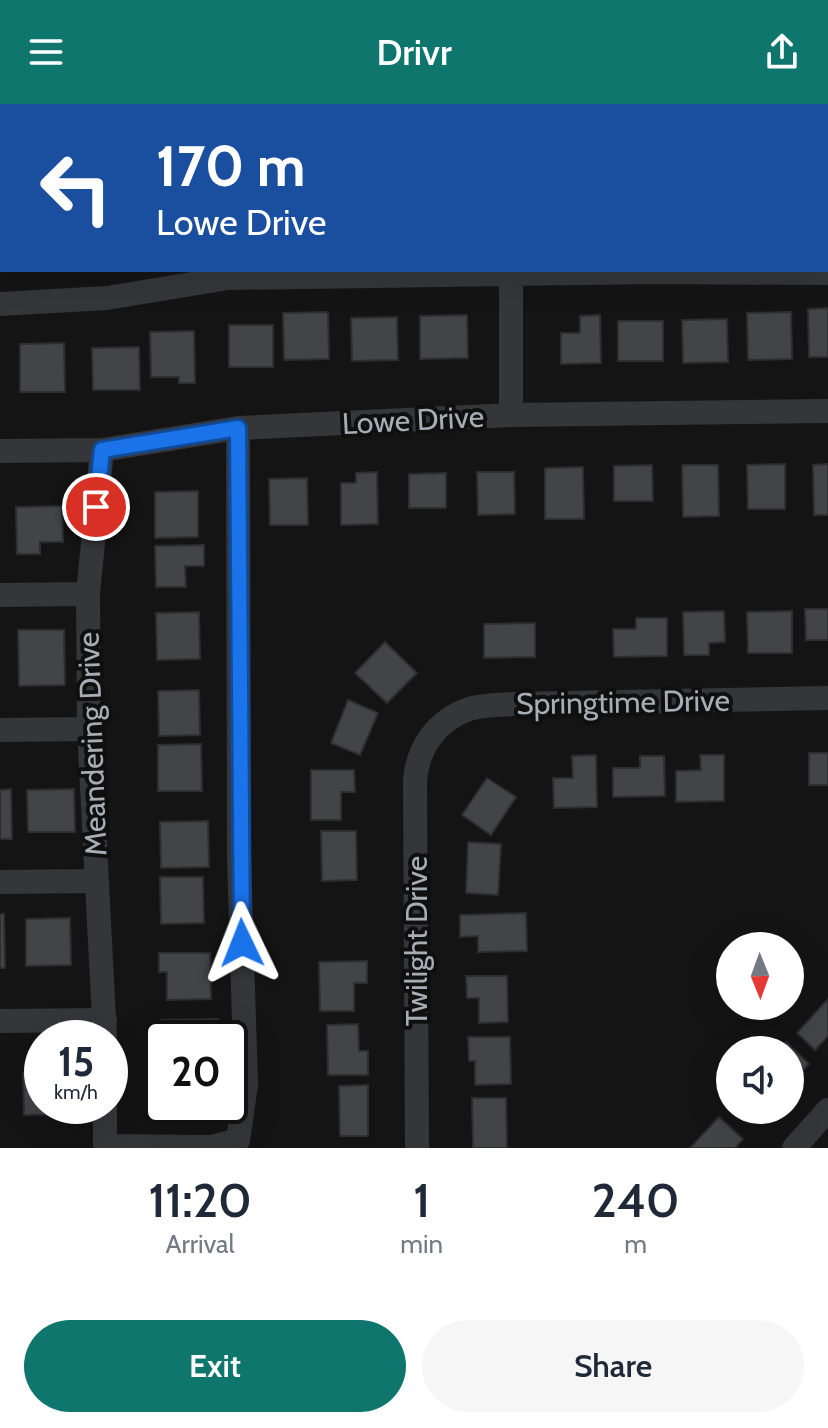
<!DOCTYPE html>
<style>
:root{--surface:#fff;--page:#f6f6f7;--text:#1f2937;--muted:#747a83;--accent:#0f766e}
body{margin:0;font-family:Cabin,sans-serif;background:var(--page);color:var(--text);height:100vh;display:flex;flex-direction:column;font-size:30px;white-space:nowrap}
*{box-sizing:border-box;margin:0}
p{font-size:26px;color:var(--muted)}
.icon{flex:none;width:44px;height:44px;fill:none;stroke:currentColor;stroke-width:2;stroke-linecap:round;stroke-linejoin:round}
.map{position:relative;height:1044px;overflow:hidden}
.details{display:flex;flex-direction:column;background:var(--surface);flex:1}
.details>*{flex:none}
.top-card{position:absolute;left:0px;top:0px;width:828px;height:168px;box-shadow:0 8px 32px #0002;background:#1a4fa0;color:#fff;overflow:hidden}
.needle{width:52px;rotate:179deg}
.tools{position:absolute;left:716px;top:828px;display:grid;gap:16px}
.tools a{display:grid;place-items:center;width:88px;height:88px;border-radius:50%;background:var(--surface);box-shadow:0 8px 32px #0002;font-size:40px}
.speed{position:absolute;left:24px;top:916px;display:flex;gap:16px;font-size:40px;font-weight:700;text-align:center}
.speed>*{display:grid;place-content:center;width:104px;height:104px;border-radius:50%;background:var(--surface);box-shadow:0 8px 32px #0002;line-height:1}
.speed small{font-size:20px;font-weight:400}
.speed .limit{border:4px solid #111;border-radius:12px;background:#fff;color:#111}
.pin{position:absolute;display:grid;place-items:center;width:68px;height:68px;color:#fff;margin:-34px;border:4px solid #fff;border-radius:50%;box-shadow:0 2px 8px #0007}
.me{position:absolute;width:88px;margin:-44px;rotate:358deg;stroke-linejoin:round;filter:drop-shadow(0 0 6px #0008)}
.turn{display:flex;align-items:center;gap:28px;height:168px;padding:0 24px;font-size:36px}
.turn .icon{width:104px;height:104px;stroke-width:2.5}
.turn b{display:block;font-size:56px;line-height:68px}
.eta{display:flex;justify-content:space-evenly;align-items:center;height:136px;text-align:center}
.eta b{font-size:48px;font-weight:600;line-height:56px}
.action{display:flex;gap:16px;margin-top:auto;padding:16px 24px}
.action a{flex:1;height:92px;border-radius:48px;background:var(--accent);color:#fff;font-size:32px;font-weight:600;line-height:92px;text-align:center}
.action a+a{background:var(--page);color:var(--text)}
header{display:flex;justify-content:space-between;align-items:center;height:104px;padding:0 24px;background:var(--accent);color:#fff;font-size:36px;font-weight:600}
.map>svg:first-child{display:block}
.building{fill:#434448;stroke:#2e2e31;stroke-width:2}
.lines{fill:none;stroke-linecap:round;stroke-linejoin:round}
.minor{stroke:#35363a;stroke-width:24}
.route-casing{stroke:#114b97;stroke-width:20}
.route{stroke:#1a73e8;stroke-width:14}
.labels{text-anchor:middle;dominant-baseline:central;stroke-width:8;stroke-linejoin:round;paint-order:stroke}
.street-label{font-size:30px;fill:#a6adb5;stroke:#0f0f10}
</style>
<header><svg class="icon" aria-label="menu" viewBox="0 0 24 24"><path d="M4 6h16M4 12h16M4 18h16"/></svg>Drivr<svg class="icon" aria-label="share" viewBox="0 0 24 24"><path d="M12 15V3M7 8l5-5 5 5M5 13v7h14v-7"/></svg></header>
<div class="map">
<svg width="828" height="1044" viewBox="0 0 828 1044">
<rect width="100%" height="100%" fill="#141415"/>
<path class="building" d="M828,204V253H809L808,205Z
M328,208L329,255L284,256L283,209Z
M791,208L792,255L748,256L747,209Z
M467,211L468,254L420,255V212Z
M600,211L601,259L561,260V229H580V212Z
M397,213L398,256L352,257L351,214Z
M727,215L728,258L683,259L682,216Z
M618,217H663V257H618Z
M229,221H273V263H229Z
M194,227L195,279H179V273H151L150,228Z
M64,239L65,288H20V240Z
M139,243L140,286H93L92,244Z
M785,360V405H748L747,361Z
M828,360V411H814L813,361Z
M652,361L653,397H614V362Z
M682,361H718L719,412L683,413Z
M583,363L584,415H545V364Z
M377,368L378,420L341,421V379H356V369Z
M477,368H514L515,410L478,411Z
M446,369V404H409V370Z
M307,374L308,421H270L269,375Z
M198,387V433L155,434V388Z
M62,402L63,438H40V450H17L16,403Z
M204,441V462H185L186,483H156L155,442Z
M805,505H828V536H806Z
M724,507L725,538L709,539V551H684L683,508Z
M792,507V549H748L747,508Z
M199,508L200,555L157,556L156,509Z
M636,514H667V552L614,553L613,525H636Z
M535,519V553L484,554V520Z
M18,526H64L65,581L19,582Z
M385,538L417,569L387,599L355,569Z
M199,586L200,631L159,632L158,587Z
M348,596L378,609L360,651L331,639Z
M201,640L202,687H158V641Z
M809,649H828V681H809Z
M596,651L597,703L554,704L553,674H573L572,652Z
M700,651H724V697L676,698V667L701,666Z
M640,652H664L665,692L613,693V664H640Z
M311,666H354L355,688H341V716H311Z
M487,674L516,693L491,731L462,711Z
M11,685L12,735H0V686Z
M74,685L75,728H28L27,686Z
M208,717L209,763L161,764L160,718Z
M321,727H356L357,776L322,777Z
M468,738L501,740L498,791L466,789Z
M160,773H203L204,819L161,820Z
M526,809L527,847L478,848V832L460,833V811Z
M0,810H4L5,864H0Z
M70,814L71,861L26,862V815Z
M159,849H210L211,895L167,896V868H159Z
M367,857V879H354V907H320L319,858Z
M466,872H507L508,918L479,919V894H467Z
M828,895V932L815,946L797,929Z
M218,915L219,934H163L162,916Z
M358,920L359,947H368V971H328L327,921Z
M468,933H510L511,980L475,981V957H469Z
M786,938L809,960L790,979V946H778Z
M23,969H42V1002H71V1010L24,1011Z
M368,981V1032H340L339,982Z
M472,994H506L507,1044H473Z
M163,1002H205L206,1017H163Z
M719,1013L743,1035L735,1044H690Z"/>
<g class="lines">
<path class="minor" d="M507,2L508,0
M660,2L661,0
M826,29L828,31
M0,59H2
M653,168L828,169
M0,200L107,194L228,174L653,168V166
M511,311V166
M102,346L88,490L89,625L105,934
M0,347L102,346L238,324L511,311L828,307
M0,491L88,490
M0,626L89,625
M0,778L97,777
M0,917L105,916
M105,1042L211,1043L238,1036L246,981L239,754L238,324
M105,1044V1002
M417,1044L415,676C418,643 437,616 469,605C482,601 499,601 513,600L828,594
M794,1044L828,1006"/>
</g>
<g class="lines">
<g class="route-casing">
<path id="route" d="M96,403L102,346L238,324L242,839"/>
</g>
<use href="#route" class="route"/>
</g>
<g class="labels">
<g class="street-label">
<text transform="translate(413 316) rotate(-3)">Lowe Drive</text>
<text transform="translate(623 598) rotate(-1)">Springtime Drive</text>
<text transform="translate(92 640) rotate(-92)">Meandering Drive</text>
<text transform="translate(416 837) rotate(-90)">Twilight Drive</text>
</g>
</g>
</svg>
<div class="tools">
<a><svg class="needle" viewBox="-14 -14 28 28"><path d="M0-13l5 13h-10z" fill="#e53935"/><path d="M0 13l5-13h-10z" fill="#747a83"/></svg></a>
<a><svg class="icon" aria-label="sound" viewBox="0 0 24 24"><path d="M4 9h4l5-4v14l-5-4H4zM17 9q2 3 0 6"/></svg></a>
</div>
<div class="speed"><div>15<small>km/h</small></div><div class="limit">20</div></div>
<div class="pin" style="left:96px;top:403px;background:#d93025"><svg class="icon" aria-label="arrive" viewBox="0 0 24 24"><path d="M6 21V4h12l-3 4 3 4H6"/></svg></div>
<svg class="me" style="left:242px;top:839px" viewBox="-20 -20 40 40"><path d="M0-17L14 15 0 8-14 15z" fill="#1a73e8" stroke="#fff" stroke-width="4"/></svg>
<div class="top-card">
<div class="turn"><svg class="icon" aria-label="left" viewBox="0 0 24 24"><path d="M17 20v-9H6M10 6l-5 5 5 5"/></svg><div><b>170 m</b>Lowe Drive</div></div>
</div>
</div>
<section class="details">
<div class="eta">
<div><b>11:20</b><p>Arrival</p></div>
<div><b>1</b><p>min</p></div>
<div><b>240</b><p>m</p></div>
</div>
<div class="action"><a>Exit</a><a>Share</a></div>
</section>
